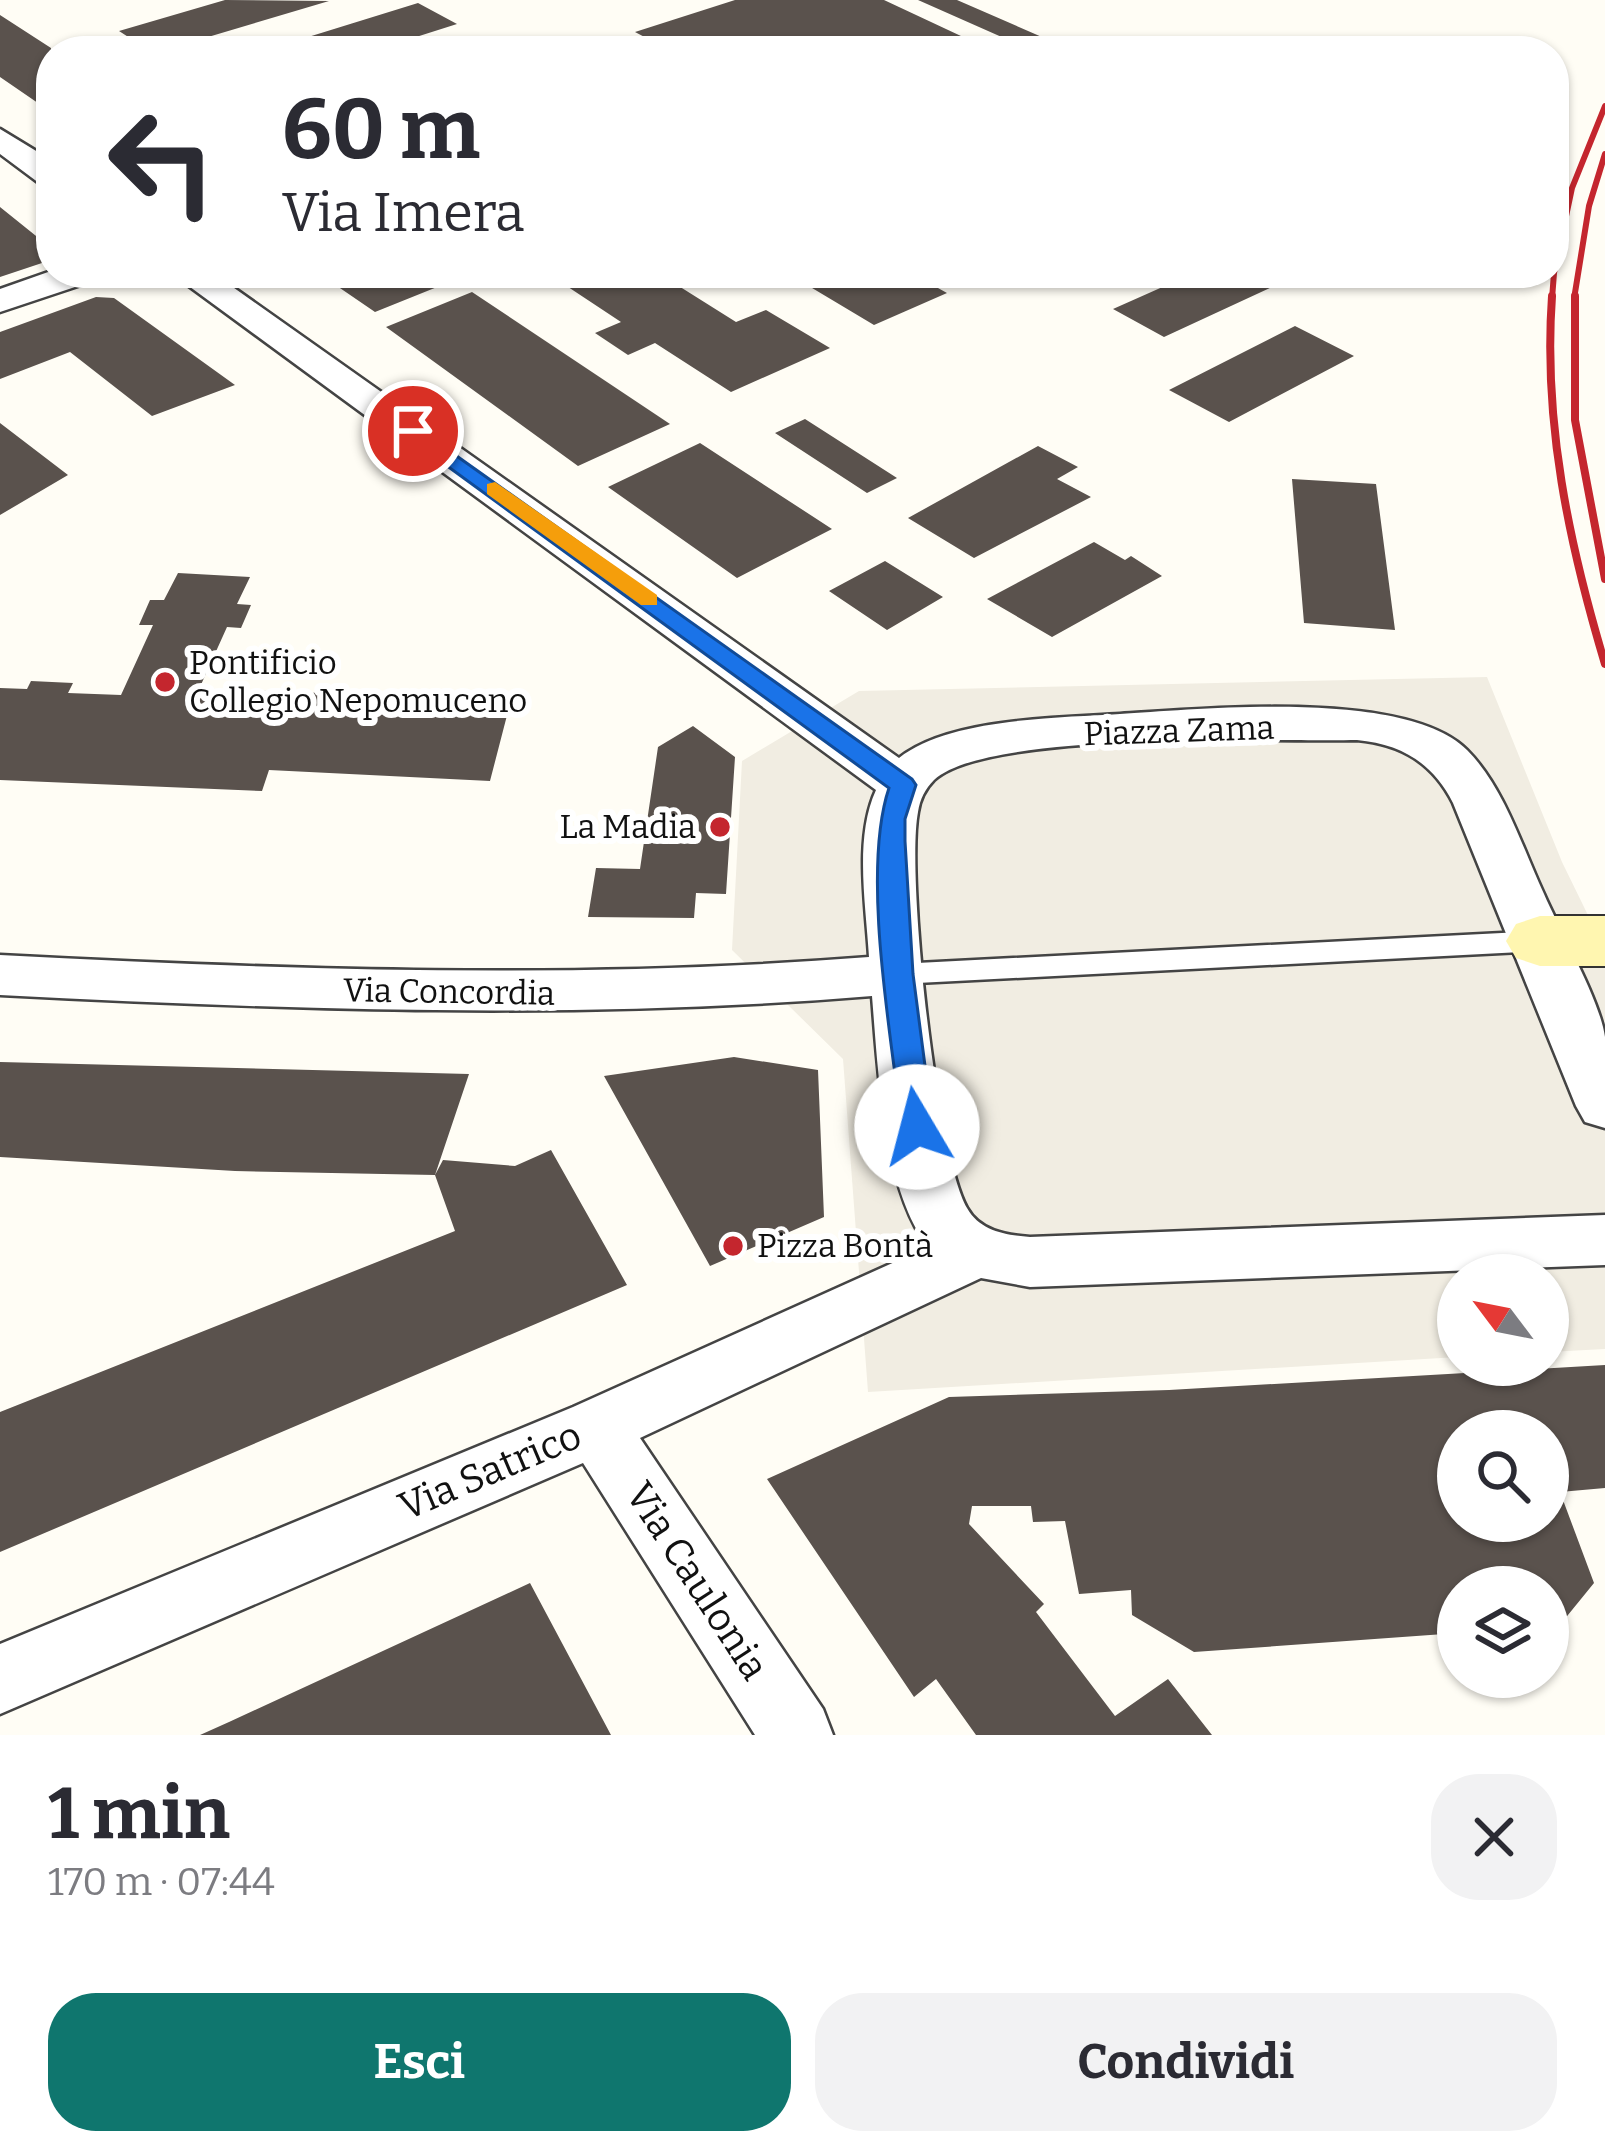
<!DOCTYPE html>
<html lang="it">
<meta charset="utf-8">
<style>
:root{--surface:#fff;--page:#f2f2f3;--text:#2b2b33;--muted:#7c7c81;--accent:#0f766e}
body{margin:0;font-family:Bitter,serif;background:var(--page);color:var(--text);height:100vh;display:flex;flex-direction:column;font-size:45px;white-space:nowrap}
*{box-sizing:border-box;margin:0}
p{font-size:39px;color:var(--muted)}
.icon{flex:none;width:66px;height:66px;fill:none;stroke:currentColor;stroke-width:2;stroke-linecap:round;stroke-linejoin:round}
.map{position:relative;height:1735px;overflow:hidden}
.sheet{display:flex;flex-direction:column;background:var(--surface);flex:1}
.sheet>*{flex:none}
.guide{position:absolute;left:36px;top:36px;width:1533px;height:252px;border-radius:48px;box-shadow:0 3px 9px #0004;background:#fff;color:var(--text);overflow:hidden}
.needle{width:78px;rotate:302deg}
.controls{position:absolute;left:1437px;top:1254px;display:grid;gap:24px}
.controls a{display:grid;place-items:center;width:132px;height:132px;border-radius:50%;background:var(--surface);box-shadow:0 3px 9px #0004;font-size:60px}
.pin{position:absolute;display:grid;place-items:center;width:102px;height:102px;color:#fff;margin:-51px;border:6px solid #fff;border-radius:50%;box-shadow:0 3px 12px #0007}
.me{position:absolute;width:132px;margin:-66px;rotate:352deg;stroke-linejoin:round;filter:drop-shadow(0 0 9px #0008)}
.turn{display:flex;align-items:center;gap:42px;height:252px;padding:0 48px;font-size:54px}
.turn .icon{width:156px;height:156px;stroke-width:2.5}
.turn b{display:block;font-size:84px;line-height:102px}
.round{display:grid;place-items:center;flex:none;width:126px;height:126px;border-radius:48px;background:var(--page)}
.summary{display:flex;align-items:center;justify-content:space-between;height:204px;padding:0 48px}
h1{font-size:72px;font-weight:700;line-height:90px}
.action{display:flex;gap:24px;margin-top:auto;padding:24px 48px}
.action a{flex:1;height:138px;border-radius:48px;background:var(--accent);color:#fff;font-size:48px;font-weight:700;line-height:138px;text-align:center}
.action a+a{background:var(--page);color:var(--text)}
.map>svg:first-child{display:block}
.plaza{fill:#f1ede2}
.building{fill:#5a524d;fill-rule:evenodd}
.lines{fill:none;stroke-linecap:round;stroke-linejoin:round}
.lane-casing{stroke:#444;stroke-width:5}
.street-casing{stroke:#444;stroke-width:5}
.secondary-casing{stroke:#333;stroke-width:4}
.lane{fill:#fff;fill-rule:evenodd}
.street{fill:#fff;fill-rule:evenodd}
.secondary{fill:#fff6b0;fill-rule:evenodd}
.rail-far1{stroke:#c4262e;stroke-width:6}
.rail{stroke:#c4262e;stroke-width:8}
.route{fill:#1a73e8;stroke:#114b97;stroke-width:3}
.slow{fill:#f59e0b}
.poi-dot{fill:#c4262e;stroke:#fff;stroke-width:4.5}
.labels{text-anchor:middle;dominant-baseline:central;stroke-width:12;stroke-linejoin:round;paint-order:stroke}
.poi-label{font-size:33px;fill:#111;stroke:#fff;text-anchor:start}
.street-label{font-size:33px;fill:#111;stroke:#fff}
.near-street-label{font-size:39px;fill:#111;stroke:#fff}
</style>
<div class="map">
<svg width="1605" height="1735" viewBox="0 0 1605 1735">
<rect width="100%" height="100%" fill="#fffdf5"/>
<path class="plaza" d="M1487,677L1562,862L1605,950V1349L1548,1352V1275H1458V1357L868,1392L843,1059L732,950L742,761L859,691Z"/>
<path class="building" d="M225,0L329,1L161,51H150L119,31Z
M735,0H884L993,51H671L635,32Z
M918,0H957L1074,51H1033Z
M418,3L457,24L372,51H263Z
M0,15L51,48V112L0,77Z
M0,207L51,248V260L0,277Z
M318,273H439L452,281L375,312Z
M547,273H658L736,322L766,310L830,348L731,392L655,343L628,355L595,333L621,322Z
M787,273H911L947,293L874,325Z
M1194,273H1302L1164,337L1113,309Z
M472,292L670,424L578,466L386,327Z
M96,297L114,298L235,385L152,416L70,352L0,379V332Z
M1295,326L1354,356L1229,422L1169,390Z
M805,419L897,478L867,493L775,433Z
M0,423L68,475L0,515Z
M700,443L832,529L737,578L608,487Z
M1038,446L1078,467L1057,479L1091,497L974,558L908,518Z
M1292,479L1376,484L1395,630L1304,623Z
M1094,542L1125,560L1131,556L1162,576L1052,637L987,599Z
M885,561L943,597L887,630L829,591Z
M178,573L250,577L237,604L251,605L241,628L227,627L195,698L236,700L238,690L511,700L490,781L269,770L262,791L0,780V688L27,689L31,681L73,683L68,693L121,695L153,625H139L150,600H164Z
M693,726L735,757L726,894L696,893L694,918L588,917L596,868L640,869L658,747Z
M734,1057L818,1070L824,1217L710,1266L604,1076Z
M0,1062L469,1074L435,1175L443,1160L515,1166L551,1150L627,1285L0,1552V1412L455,1231L435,1175L235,1171L0,1157Z
M1605,1365V1488L1560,1492L1594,1583L1559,1626L1548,1627V1587H1458V1633L1194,1652L1132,1615L1131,1590L1079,1594L1065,1521L1033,1522L1031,1506H972L969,1524L1044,1604L1036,1612L1115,1716L1168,1679L1212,1735H976L936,1679L914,1697L767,1479L949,1397L1169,1390ZM1458,1431H1548V1521H1458Z
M530,1583L611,1735H200L229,1722Z"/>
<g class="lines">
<g class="lane-casing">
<path id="lane" d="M1540,931L1550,934L1554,941L1550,948L1540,951L898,984L888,981L884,974L888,967L898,964Z"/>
</g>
<g class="street-casing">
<path id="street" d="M0,129L51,160V186L39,183L0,154Z
M51,271L98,273L93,281L0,312V289Z
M171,273H213L899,758C948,718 1058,718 1120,714C1204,709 1406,689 1467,750C1504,787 1522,847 1544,894C1560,931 1600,1000 1605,1037C1605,1066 1605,1099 1605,1128L1585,1122L1576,1106L1453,803C1433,763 1401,744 1357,740C1276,742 988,730 934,780C925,789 920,799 918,812C906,875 936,1153 967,1208C980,1231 1005,1235 1030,1237L1605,1215V1265L1030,1287L981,1278L640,1438L823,1709L833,1735H755L583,1463L0,1714V1644L573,1407L928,1247C883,1188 878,1069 872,996C581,1020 291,1010 0,995V955C290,970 579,980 869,957C866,905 854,838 876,790Z"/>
</g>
<g class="secondary-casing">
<path id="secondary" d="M1540,916H1605V966H1540L1516,958L1506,941L1516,924Z"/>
</g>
<use href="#lane" class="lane"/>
<use href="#street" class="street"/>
<use href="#secondary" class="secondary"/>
<path class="rail-far1" d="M1554,273L1572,188L1605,106
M1552,299L1554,273
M1574,299L1589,206L1605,154"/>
<path class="rail" d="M1552,296C1543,422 1569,544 1605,664
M1575,296V420L1605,579"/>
</g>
<path class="route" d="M413,425L912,779L916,785L905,819V841L913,974L933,1127L928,1136H907L902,1127C891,1036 861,871 889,788L406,436V427Z"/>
<path class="slow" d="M495,482L657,595V605H641L487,494V484Z"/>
<g class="poi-dot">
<circle cx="165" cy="682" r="12"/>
<circle cx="720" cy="827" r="12"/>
<circle cx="733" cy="1246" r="12"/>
</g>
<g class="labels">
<g class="poi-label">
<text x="189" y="663">Pontificio<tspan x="189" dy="38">Collegio Nepomuceno</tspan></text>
<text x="696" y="827" text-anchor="end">La Madia</text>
<text x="757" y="1246">Pizza Bontà</text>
</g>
<g class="street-label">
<text transform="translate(1179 731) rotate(-2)">Piazza Zama</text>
<text transform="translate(449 992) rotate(1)">Via Concordia</text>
</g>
<g class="near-street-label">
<text transform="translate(490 1471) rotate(-23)">Via Satrico</text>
<text transform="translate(697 1581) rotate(57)">Via Caulonia</text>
</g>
</g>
</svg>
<div class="controls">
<a><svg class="needle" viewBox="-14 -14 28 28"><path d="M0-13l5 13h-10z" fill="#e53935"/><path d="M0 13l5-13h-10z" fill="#7c7c81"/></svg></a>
<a><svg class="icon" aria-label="search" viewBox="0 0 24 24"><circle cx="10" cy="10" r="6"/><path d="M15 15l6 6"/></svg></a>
<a><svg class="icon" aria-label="layers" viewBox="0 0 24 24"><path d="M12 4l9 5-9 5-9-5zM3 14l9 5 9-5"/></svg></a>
</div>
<div class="pin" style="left:413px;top:431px;background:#d93025"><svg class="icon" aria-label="arrive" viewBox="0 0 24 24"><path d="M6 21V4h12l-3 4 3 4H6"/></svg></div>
<svg class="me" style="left:917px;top:1127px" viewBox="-20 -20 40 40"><circle r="19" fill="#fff"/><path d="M0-13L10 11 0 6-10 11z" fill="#1a73e8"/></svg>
<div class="guide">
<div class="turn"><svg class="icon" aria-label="left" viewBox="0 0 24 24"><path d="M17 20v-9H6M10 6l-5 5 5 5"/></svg><div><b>60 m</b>Via Imera</div></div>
</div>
</div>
<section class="sheet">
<div class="summary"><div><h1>1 min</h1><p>170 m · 07:44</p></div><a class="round"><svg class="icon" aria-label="close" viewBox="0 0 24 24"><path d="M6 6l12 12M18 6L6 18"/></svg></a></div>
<div class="action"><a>Esci</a><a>Condividi</a></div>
</section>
